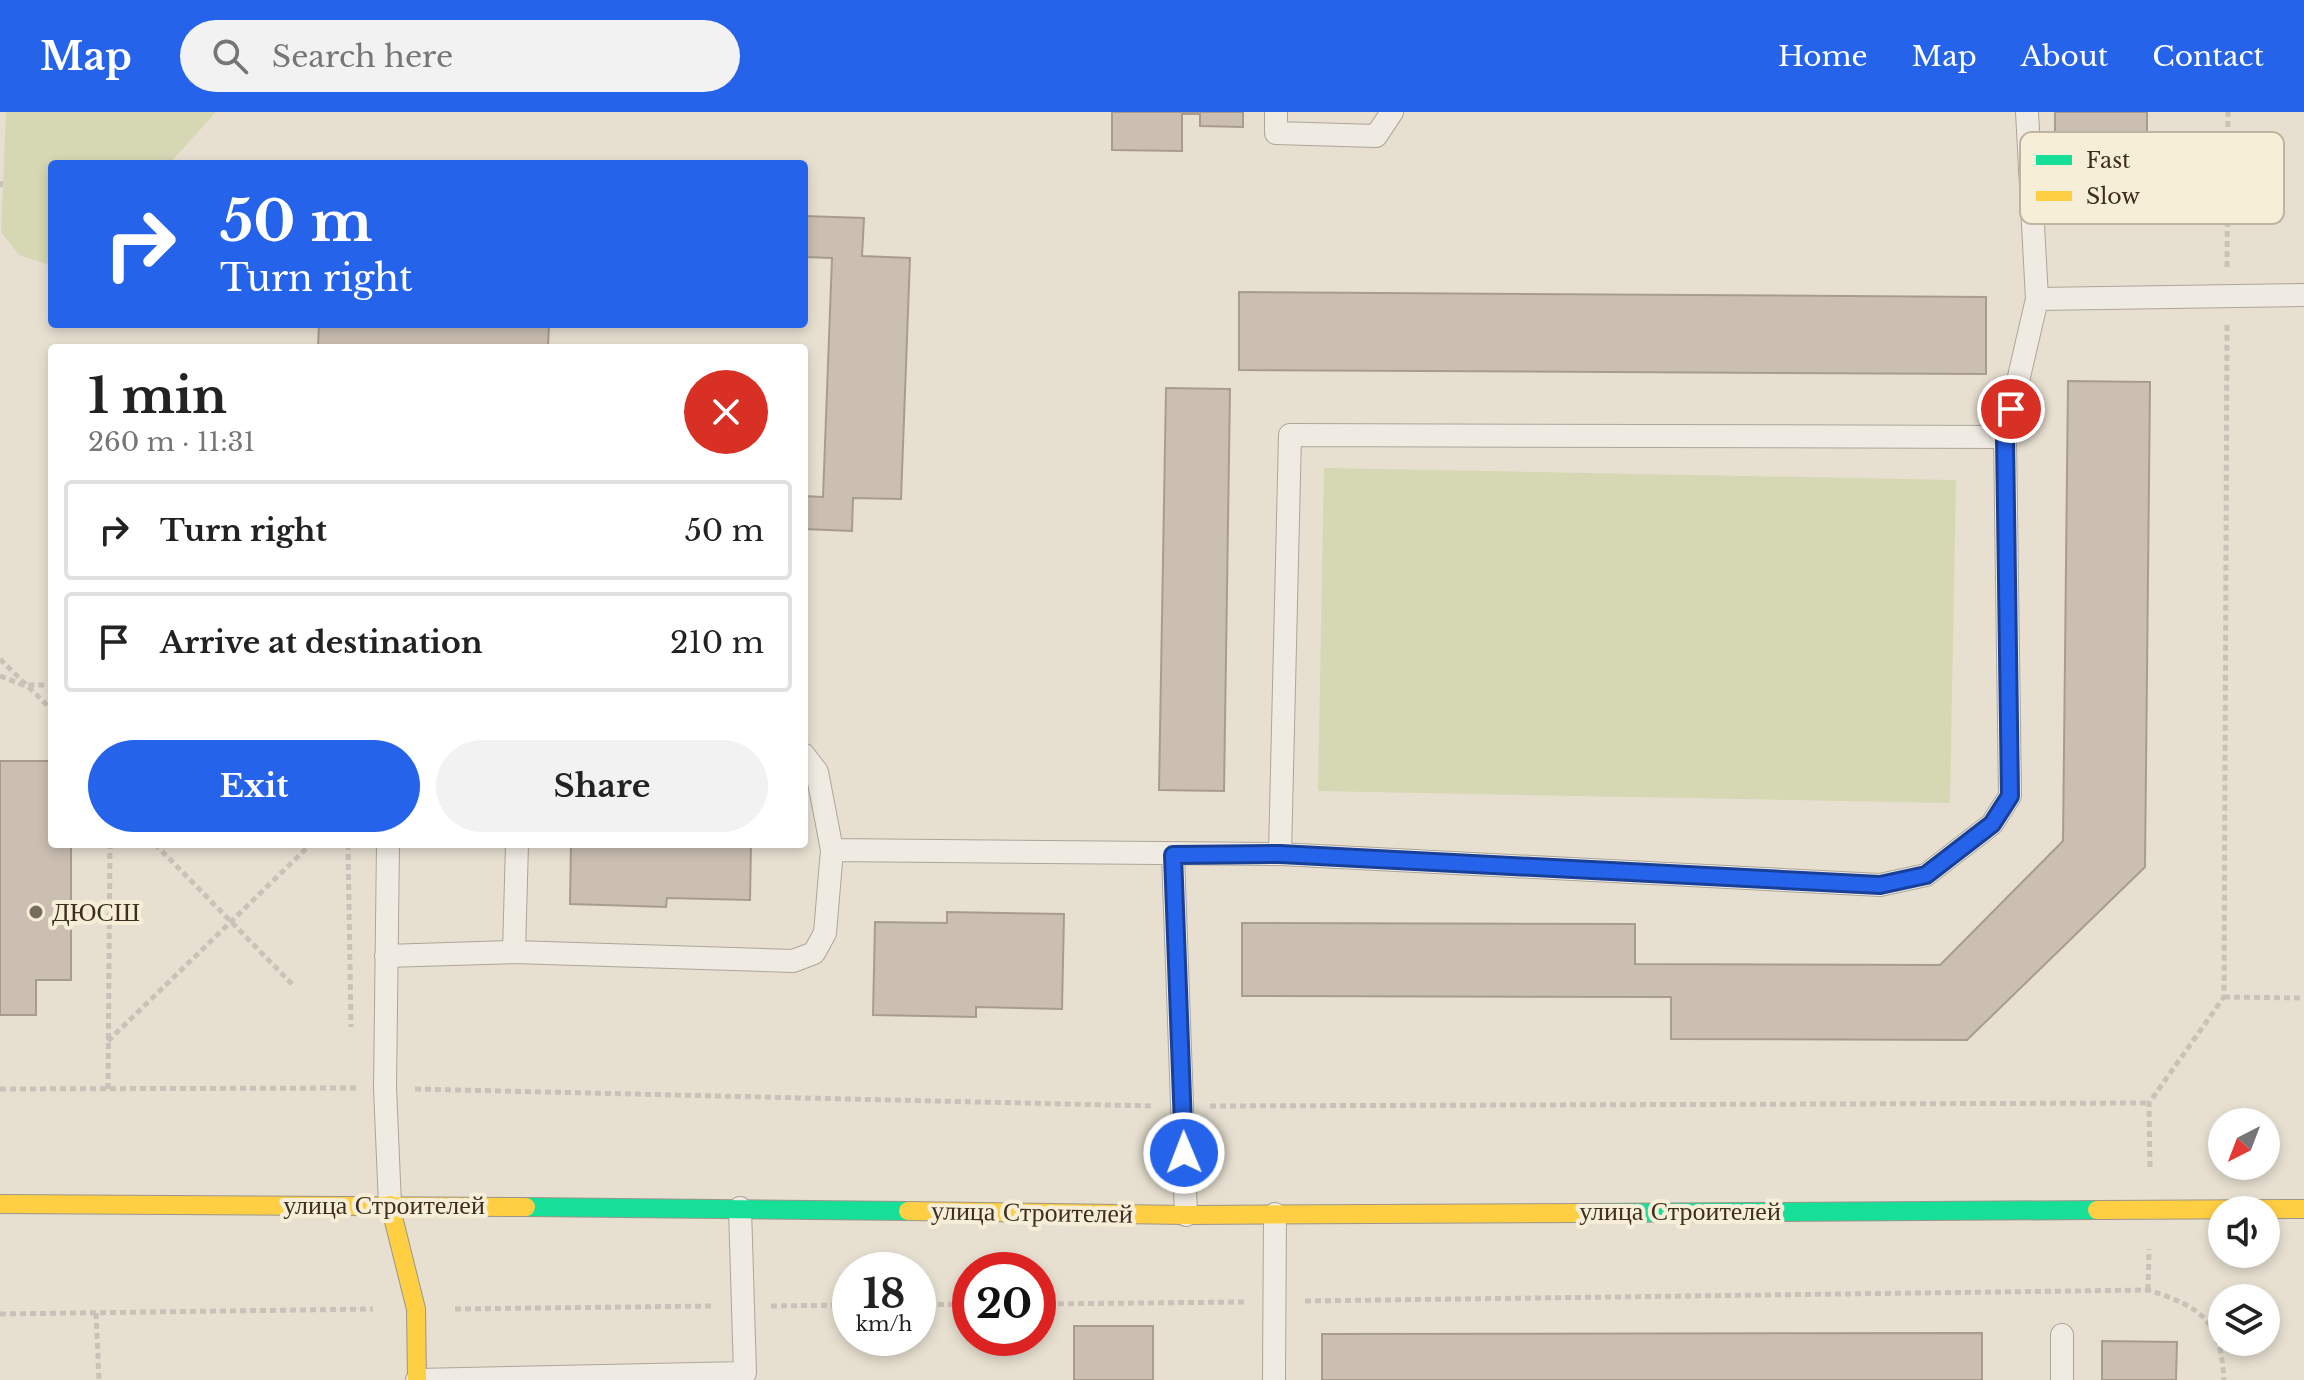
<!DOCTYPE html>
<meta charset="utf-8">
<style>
:root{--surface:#fff;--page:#f2f2f2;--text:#222;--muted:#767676;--line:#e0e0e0;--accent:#2563eb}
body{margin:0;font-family:"Libre Baskerville",serif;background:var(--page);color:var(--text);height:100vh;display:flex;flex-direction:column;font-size:30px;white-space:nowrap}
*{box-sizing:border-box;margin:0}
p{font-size:26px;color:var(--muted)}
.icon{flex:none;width:44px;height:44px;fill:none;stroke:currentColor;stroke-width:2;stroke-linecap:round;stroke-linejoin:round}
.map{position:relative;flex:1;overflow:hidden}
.panel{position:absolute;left:48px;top:232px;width:760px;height:504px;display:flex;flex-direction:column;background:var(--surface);border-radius:8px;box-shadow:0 4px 12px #0003}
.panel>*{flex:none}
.top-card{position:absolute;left:48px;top:48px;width:760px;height:168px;border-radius:8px;box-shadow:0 4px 12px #0003;background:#2563eb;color:#fff;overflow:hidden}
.needle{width:52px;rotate:222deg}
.controls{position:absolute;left:2208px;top:996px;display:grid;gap:16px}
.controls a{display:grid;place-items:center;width:72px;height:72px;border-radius:50%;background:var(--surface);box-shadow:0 4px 12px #0003;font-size:40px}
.speed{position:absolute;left:832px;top:1140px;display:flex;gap:16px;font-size:40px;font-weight:700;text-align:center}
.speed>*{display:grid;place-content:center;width:104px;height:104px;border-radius:50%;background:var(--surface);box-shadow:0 4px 12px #0003;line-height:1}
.speed small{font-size:20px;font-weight:400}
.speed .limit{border:12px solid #d22;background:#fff;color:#111}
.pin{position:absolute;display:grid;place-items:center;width:68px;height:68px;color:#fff;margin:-34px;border:4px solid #fff;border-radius:50%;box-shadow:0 2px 8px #0007}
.me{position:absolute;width:88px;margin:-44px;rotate:359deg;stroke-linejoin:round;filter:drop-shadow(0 0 6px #0008)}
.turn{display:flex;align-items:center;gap:28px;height:168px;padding:0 40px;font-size:36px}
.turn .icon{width:104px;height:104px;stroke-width:2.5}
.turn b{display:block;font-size:56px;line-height:68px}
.round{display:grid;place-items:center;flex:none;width:84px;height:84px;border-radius:42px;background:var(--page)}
.summary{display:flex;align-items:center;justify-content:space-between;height:136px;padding:0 40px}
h1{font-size:48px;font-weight:800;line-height:60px}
.button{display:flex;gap:16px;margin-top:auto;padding:16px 40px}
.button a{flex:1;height:92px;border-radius:48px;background:var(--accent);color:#fff;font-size:32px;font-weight:800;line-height:92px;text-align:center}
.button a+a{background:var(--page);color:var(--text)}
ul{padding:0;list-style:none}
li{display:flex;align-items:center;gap:24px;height:100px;margin:0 16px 12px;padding:0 24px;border:4px solid var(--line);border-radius:8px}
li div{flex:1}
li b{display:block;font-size:30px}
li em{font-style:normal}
header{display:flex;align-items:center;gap:48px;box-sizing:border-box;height:112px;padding:0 40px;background:var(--accent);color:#fff}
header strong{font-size:38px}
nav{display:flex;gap:44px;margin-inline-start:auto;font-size:28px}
.search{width:560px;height:72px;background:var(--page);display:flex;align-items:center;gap:20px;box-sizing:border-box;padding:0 28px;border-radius:44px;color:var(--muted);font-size:30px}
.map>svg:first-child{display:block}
.green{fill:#d6d7b3}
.building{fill:#cbbfb2;stroke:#a89c90;stroke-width:2}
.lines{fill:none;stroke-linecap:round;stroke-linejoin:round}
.lane-casing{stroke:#ada599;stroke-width:24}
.fast-casing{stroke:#9c958a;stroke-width:20}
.slow-casing{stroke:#9c958a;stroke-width:20}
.path{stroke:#c8c2b9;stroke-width:5;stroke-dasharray:6 4;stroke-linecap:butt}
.lane{stroke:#efebe3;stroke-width:22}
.fast{stroke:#16e098;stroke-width:18}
.slow{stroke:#ffcf43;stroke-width:18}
.route-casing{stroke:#184099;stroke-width:20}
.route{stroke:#2563eb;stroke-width:14}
.poi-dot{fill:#786c5e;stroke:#f7eed8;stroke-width:3}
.labels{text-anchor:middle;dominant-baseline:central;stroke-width:8;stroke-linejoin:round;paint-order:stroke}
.poi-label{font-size:26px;fill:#3d2e20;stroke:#f7eed8;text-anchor:start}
.street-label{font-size:26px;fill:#3d2e20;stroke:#f7eed8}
.key{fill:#f7eed8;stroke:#bfb4a1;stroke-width:2}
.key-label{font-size:22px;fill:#3d2e20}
</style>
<header>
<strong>Map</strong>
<div class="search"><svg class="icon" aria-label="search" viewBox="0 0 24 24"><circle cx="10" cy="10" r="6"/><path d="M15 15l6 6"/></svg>Search here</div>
<nav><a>Home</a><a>Map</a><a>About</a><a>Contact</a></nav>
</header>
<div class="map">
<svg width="2304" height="1268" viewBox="0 0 2304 1268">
<rect width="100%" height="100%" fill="#e7e0d1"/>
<path class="green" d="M6,0H216L169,52H52V154L19,143L1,120Z
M1324,356L1956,368L1950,691L1318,679Z"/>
<path class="building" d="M1112,0H1243V15L1200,14V2H1182V39L1112,38Z
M2055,0H2147V38L2055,37Z
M804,104L864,106L862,144L910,146L901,387L853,386L852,419L804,417V384L823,385L832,146L804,145Z
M1239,180L1986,185V262L1239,258Z
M319,212H549L548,236H318Z
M2068,269L2150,270L2145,755L1967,928L1671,927V885L1242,884V811L1635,812V852L1940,853L2063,729Z
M1166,276L1230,277L1224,679L1159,678Z
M0,649H52V732H71V868H36V903H0Z
M571,732H751L750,788L667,786L666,795L570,792Z
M947,800L1064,802L1062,897L976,895V905L873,903L875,810L947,811Z
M1074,1214H1153V1268H1074Z
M1982,1221V1268H1322V1222Z
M2102,1229L2177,1230L2176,1268H2102Z"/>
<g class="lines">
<g class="lane-casing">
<path id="lane" d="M1276,0V21L1376,24L1392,0
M2027,0L2037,187
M2005,325L2037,187L2304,183
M388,732L385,976L390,1093
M832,738L1280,742L1880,773L1926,763L1992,712L2010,684L2005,325L1290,323L1280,742
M1173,743L1186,1103
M514,840L793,849L814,841L825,821L832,738L817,660L804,643
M386,844L514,840L517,732
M417,1268L745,1261L740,1096
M1274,1268L1275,1102
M2062,1268V1223"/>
</g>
<g class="fast-casing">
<path id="fast" d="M526,1095L908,1099
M1589,1101L2097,1098"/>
</g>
<g class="slow-casing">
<path id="slow" d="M0,1092L526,1095
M390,1093L416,1197L417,1268
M2097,1098L2304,1097
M908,1099L1186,1103L1589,1101"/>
</g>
<path class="path" d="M0,75L2,65
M2227,155L2228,0
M0,547L52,598
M0,564L23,573H52
M155,732L292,872
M348,732L351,915
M2224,885L2304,886
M108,929L311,732
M0,977L357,976
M108,977L110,732
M415,977L1152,994
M1210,994L2149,991
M2150,1055L2149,991L2224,885L2227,213
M2148,1178L2149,1137
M1305,1189L2148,1178C2202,1195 2221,1209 2224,1268
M1038,1192L1247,1190
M918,1193L970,1192
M771,1194L850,1193
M455,1197L713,1194
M96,1201L99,1268
M0,1202L373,1197"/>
<use href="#lane" class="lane"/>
<use href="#fast" class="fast"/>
<use href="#slow" class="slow"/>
</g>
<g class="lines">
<g class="route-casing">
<path id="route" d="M1184,1041L1173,743L1280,742L1880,773L1926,763L1992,712L2010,684L2005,325L2011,297"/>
</g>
<use href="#route" class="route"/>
</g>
<circle class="poi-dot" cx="36" cy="800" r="8"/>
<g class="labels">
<g class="poi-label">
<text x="52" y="800">ДЮСШ</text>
</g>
<g class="street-label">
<text x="384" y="1093">улица Строителей</text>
<text x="1680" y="1099">улица Строителей</text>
<text transform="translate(1032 1100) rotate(1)">улица Строителей</text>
</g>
</g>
<rect x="2020" y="20" width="264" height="92" rx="12" class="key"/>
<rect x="2036" y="43" width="36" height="10" fill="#16e098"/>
<rect x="2036" y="79" width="36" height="10" fill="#ffcf43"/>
<g class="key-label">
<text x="2086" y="56">Fast</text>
<text x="2086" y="92">Slow</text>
</g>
</svg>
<div class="controls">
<a><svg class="needle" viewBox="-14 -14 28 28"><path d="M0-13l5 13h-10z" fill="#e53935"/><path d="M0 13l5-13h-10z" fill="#767676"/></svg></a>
<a><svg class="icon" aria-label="sound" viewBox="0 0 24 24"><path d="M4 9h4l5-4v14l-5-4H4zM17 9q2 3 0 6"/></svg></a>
<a><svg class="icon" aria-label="layers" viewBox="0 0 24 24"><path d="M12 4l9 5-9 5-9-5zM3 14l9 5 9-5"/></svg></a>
</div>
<div class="speed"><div>18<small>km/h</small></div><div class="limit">20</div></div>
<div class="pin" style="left:2011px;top:297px;background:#d93025"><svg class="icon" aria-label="arrive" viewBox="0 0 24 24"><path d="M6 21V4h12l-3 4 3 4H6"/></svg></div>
<svg class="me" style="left:1184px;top:1041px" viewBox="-20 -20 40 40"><circle r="17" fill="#2563eb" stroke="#fff" stroke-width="3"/><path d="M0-11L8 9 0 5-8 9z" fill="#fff"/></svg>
<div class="top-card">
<div class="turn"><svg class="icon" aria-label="right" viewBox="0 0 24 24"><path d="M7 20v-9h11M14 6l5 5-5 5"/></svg><div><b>50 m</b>Turn right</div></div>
</div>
<section class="panel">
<div class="summary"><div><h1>1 min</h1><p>260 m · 11:31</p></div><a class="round" style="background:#d93025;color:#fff"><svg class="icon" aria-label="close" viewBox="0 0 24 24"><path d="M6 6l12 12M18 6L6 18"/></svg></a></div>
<ul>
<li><svg class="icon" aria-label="right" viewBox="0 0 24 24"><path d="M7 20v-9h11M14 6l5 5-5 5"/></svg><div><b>Turn right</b></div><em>50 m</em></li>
<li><svg class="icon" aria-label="arrive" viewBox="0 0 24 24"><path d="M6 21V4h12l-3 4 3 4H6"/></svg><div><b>Arrive at destination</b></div><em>210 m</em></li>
</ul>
<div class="button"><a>Exit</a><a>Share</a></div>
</section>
</div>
